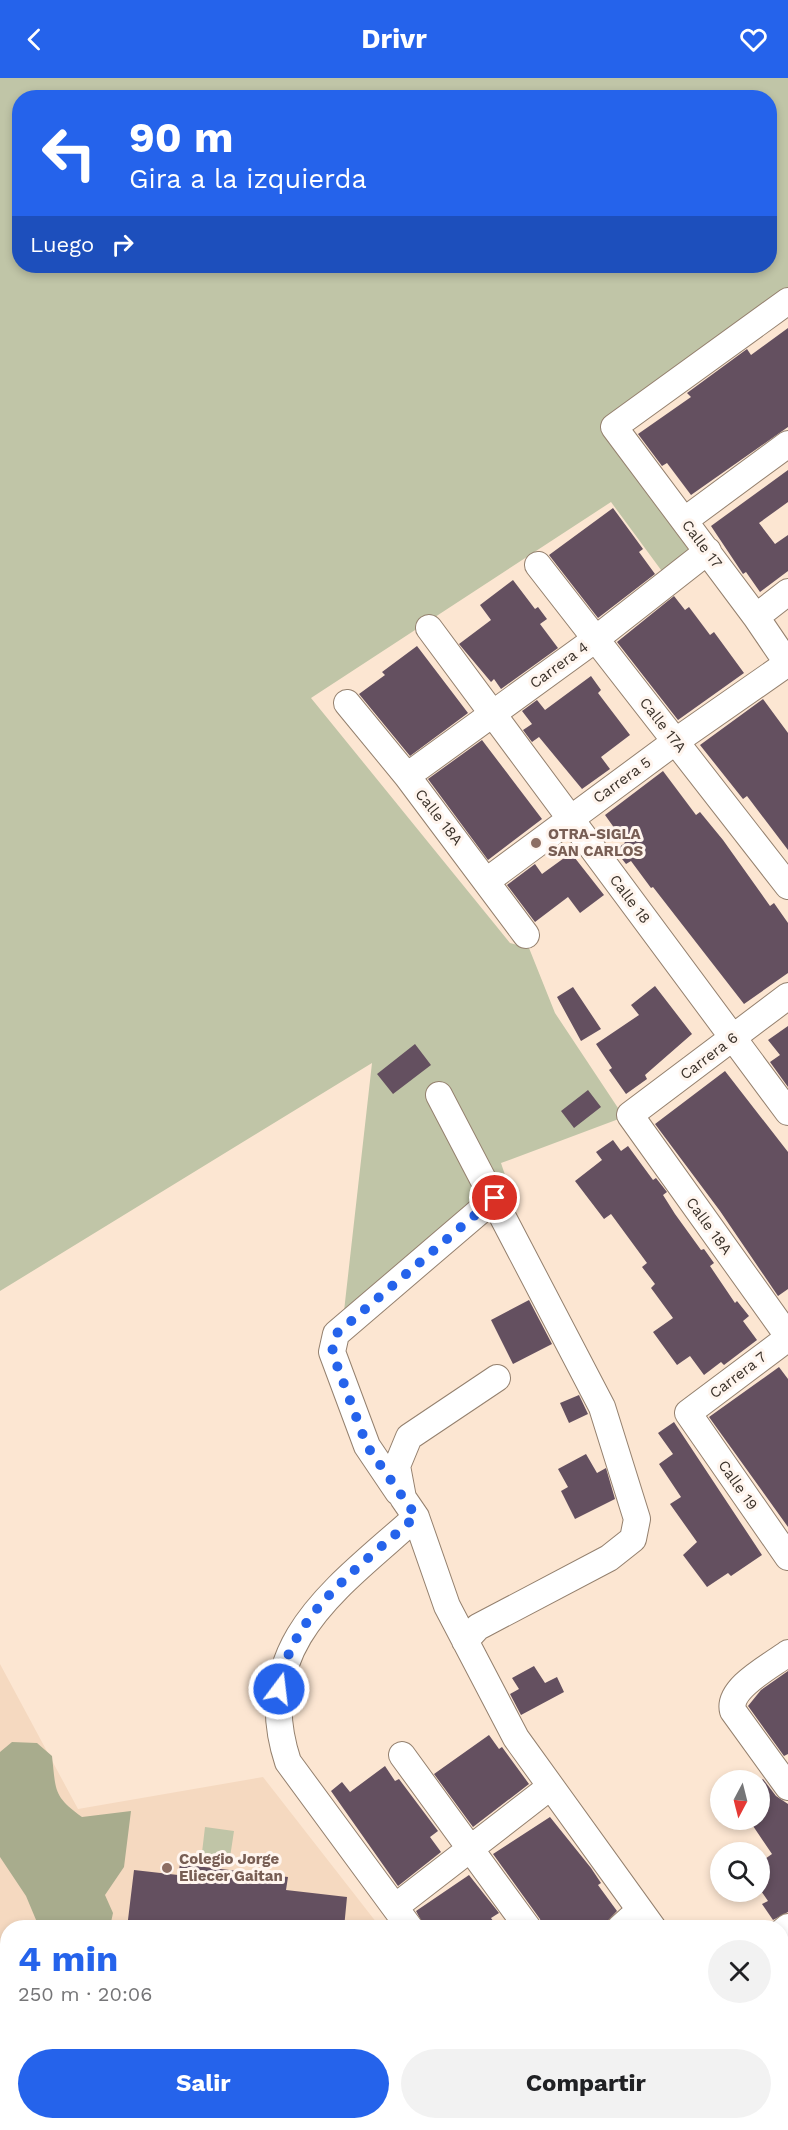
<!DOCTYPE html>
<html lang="es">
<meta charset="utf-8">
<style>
:root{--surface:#fff;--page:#f2f2f2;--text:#202124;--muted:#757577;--accent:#2563eb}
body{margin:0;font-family:"Work Sans",sans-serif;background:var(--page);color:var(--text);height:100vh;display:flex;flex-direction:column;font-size:22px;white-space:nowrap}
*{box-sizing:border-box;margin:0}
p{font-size:20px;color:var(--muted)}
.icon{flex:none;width:33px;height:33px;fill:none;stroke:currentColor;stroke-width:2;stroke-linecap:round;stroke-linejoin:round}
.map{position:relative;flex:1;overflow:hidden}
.side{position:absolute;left:0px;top:1842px;width:789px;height:210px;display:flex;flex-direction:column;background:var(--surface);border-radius:24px 24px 0 0;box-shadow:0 3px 9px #0003}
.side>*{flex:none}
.banner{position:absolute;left:12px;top:12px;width:765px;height:183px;border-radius:24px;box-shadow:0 3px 9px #0003;background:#2563eb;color:#fff;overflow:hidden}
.needle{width:39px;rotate:187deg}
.fabs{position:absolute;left:710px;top:1692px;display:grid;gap:12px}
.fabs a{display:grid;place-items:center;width:60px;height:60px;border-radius:50%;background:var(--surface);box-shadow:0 3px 9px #0003;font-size:30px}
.pin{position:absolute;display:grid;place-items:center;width:51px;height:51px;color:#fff;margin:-26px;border:3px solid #fff;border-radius:50%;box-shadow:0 2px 6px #0007}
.me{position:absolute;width:66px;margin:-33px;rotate:15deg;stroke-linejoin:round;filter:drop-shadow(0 0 4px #0008)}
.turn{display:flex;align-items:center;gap:21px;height:126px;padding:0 18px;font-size:27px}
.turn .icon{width:78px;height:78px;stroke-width:2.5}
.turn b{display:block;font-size:42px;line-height:51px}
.then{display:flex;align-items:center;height:57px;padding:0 18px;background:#0003;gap:12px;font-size:22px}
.round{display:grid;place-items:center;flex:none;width:63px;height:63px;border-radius:32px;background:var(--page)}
.summary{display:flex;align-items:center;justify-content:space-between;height:102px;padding:0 18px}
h1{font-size:36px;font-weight:700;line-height:45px;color:var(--accent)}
.action{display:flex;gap:12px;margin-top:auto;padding:12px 18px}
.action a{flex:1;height:69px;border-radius:36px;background:var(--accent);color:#fff;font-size:24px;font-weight:700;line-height:69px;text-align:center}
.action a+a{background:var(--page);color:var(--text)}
header{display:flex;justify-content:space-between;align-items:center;height:78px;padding:0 18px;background:var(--accent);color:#fff;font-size:27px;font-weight:700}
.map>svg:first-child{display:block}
.built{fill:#f5d9c0}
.green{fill:#c0c5a7;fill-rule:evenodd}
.forest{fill:#a8ac8d}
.building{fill:#645060}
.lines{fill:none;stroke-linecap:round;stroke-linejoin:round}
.minor-casing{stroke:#94806e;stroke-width:28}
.minor{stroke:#fff;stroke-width:26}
.route{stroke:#2563eb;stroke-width:10;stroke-dasharray:0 18}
.education-dot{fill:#8d6e63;stroke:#fff5ee;stroke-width:2}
.labels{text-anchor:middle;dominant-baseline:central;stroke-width:6;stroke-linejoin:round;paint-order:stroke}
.street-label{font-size:15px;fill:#3b322a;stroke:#fff5ee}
.education-label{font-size:15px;font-weight:bold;fill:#785e54;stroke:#fff5ee;text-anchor:start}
</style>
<header><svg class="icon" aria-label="back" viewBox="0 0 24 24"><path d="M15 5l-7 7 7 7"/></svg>Drivr<svg class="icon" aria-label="heart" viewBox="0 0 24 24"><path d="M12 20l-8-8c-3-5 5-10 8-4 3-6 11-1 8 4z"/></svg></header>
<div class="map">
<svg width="788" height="2052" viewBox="0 0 788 2052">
<rect width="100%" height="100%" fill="#fce6d2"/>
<path class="built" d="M0,1586L78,1731L263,1699L380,1849L8,1850L7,1923L0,1913Z
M106,2045H486L476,2052H112Z"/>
<path class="green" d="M0,0H788V210L600,348L691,475L664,496L611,424L311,620L510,865L529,870L555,935L624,1039L501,1085L508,1106L343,1242L372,985L0,1213ZM20,20H770V188H20Z
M205,1749L234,1753L229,1786L201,1783Z
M0,1920L7,1929L8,2044L101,2045L107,2052H0Z"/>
<path class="forest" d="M12,1664L37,1665L52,1678C56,1713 53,1718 82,1739L131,1733L124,1789L105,1817L113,1835L110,1849H39L26,1818L0,1779V1674Z"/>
<path class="building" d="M788,250V349L691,417L667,385L662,388L638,356L691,319L687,315L747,271L751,277Z
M788,392V424L759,445L775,466L788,457V493L760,514L746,494L743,496L711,448Z
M613,430L643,471L639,474L655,496L598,540L549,477Z
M513,502L535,531L538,529L547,541L540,546L558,570L501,611L494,601L491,604L459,566L491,542L480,527Z
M674,518L685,532L689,529L710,557L714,554L744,595L678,642L617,564Z
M417,568L468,635L410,678L359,616L385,597L382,594Z
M591,598L601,612L598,615L630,657L601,679L610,691L582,711L539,659L532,664L523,652L532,646L522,633L537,622L545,632Z
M763,621L788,655V772L747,718L743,721L700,667Z
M482,662L542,741L488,782L428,701Z
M663,693L696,737L700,734L723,762L770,828L774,825L788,845V895L744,926L653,809L651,810L631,783L626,786L615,772L625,765L605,737Z
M571,775L604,817L580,835L568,819L535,844L507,807L535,786L542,796Z
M655,908L692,956L645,997L647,1001L626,1016L609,992L612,990L596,966L639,937L631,927Z
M573,909L601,951L581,963L557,919Z
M788,948V1009L770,984L780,977L768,962Z
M415,966L431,987L393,1016L377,996Z
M725,993L788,1074V1211L778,1218L720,1133L655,1046Z
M588,1012L601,1029L574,1050L561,1033Z
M613,1062L621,1073L628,1068L653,1102L656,1100L667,1114L663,1117L675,1136L701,1172L704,1171L714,1185L710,1188L735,1225L737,1223L749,1238L743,1243L757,1262L724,1287L721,1284L704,1297L690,1278L677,1287L653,1254L673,1240L651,1210L655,1206L642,1189L647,1185L611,1136L604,1141L575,1103L602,1082L596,1074Z
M529,1222L552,1266L513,1286L491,1242Z
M779,1289L788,1301V1449L709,1339Z
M579,1317L588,1336L569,1345L560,1325Z
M674,1344L762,1477L731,1498L728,1495L707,1509L683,1477L697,1464L670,1426L681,1419L659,1386L673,1376L658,1355Z
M586,1376L597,1395L606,1390L615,1421L575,1441L561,1413L568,1409L558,1391Z
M534,1588L545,1605L557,1599L564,1614L521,1637L510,1616L519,1611L512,1600Z
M788,1593V1676L784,1678L748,1628L761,1612Z
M489,1657L499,1671L502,1669L529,1706L473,1749L434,1696Z
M385,1688L395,1703L399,1701L438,1753L430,1759L441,1774L398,1808L331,1713L342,1704L350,1714Z
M763,1701L776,1718L788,1726V1834L773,1842L762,1826L768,1823L759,1810V1806L766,1801L759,1791V1785L772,1776L749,1742H759V1704Z
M550,1739L591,1790L601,1805L598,1807L617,1833L601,1850H543L540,1841L493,1776Z
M180,1786L288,1799L286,1812L347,1819L344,1850H127L134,1792L178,1797Z
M469,1797L499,1835L491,1840L498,1850H425L416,1833Z"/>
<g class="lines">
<g class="minor-casing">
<path id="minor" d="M788,223L614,349L756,539L788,586
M685,442L788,366
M538,487L788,808
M756,539L788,514
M429,550L788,1034
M347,625L407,698L526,857
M407,698L597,560L708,473
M488,802L676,663L788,585
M788,918L630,1037L788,1258
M439,1017L602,1329L637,1441L633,1461L609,1480L478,1549L465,1563
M788,1260L688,1335L788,1479
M497,1300L409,1359L397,1388L403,1420L416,1439L447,1528L516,1660L653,1850
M398,1414L367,1368L332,1274L336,1256L495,1120
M788,1575C771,1588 727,1610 733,1633L788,1709
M402,1677L528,1850
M395,1829L550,1709
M410,1850L288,1684C249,1566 339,1509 416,1439
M620,1850L640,1832
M782,1854L788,1849
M782,1894L788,1901
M782,1935L788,1943
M0,1957L8,1966
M69,2044L75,2052
M553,2044L558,2052
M743,2044L748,2052
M521,2052L532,2044"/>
</g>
<use href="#minor" class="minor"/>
</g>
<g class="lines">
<path class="route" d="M279,1611C289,1536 364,1486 416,1438L367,1368L332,1274L336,1256L495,1120"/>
</g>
<g class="education-dot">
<circle cx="536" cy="765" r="6"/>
<circle cx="167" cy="1790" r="6"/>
</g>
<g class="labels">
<g class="street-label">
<text transform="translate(702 466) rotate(53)">Calle 17</text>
<text transform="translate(559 587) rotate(-36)">Carrera 4</text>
<text transform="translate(663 647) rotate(52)">Calle 17A</text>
<text transform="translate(622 702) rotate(-36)">Carrera 5</text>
<text transform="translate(439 739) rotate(52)">Calle 18A</text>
<text transform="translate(630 821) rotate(53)">Calle 18</text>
<text transform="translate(709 978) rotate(-37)">Carrera 6</text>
<text transform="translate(709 1148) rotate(54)">Calle 18A</text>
<text transform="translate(738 1297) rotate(-37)">Carrera 7</text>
<text transform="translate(738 1407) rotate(55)">Calle 19</text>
</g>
<g class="education-label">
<text x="548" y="756">OTRA-SIGLA<tspan x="548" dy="17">SAN CARLOS</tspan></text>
<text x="179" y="1781">Colegio Jorge<tspan x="179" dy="17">Eliecer Gaitan</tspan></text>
</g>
</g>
</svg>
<div class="fabs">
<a><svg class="needle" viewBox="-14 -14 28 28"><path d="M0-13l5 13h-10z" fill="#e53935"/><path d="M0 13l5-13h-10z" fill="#757577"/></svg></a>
<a><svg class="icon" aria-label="search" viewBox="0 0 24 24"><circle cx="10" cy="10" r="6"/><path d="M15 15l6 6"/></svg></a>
</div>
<div class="pin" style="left:495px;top:1120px;background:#d93025"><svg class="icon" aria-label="arrive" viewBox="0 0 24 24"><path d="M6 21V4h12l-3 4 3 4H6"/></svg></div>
<svg class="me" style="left:279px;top:1611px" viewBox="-20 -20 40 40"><circle r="17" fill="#2563eb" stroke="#fff" stroke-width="3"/><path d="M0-11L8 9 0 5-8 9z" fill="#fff"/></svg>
<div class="banner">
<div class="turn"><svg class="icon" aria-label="left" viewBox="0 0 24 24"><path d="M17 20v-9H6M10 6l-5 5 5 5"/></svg><div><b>90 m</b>Gira a la izquierda</div></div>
<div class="then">Luego<svg class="icon" aria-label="right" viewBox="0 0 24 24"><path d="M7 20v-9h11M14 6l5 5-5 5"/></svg></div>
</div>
<section class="side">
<div class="summary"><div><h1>4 min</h1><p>250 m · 20:06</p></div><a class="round"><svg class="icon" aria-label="close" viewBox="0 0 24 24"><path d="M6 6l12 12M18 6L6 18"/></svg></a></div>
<div class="action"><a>Salir</a><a>Compartir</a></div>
</section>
</div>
